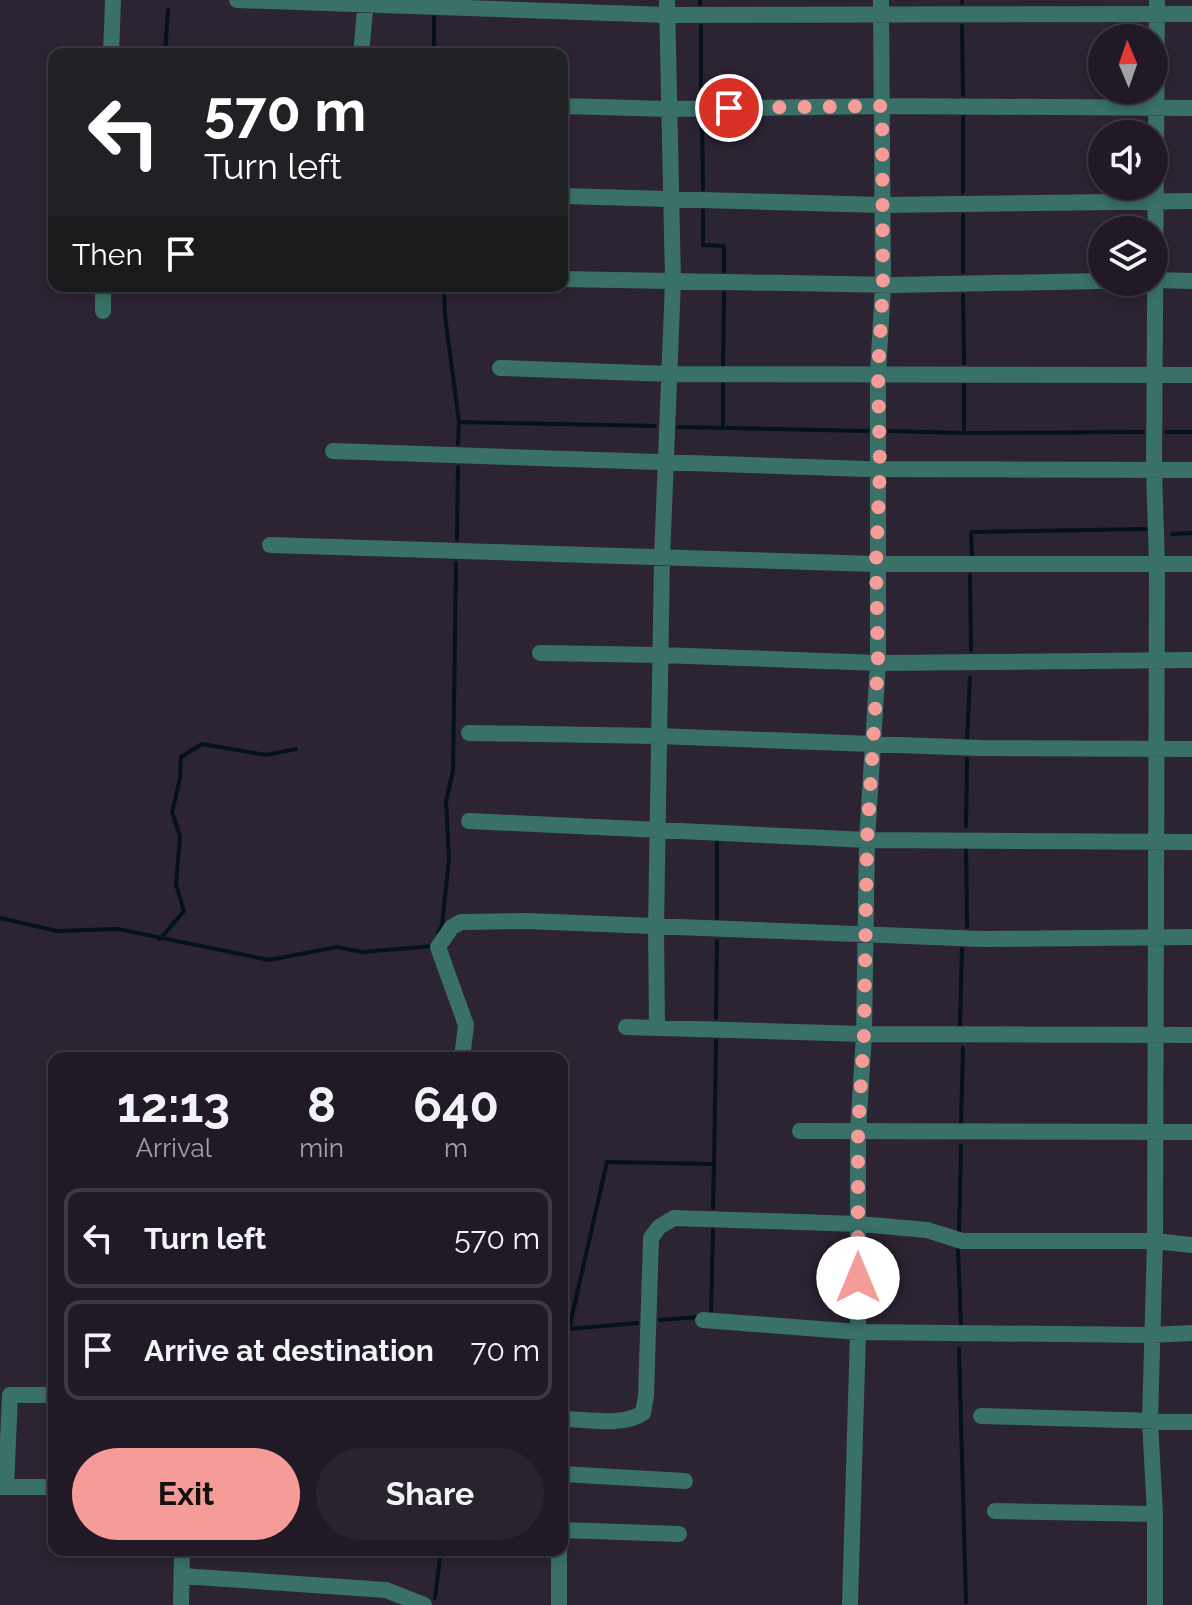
<!DOCTYPE html>
<style>
:root{--surface:#211a26;--page:#29232e;--text:#f1f3f6;--muted:#a2a1a7;--line:#3e3843;--accent:#f59b98}
body{margin:0;font-family:Raleway,sans-serif;background:var(--page);color:var(--text);height:100vh;display:flex;flex-direction:column;font-size:30px;white-space:nowrap}
*{box-sizing:border-box;margin:0}
p{font-size:26px;color:var(--muted)}
.icon{flex:none;width:44px;height:44px;fill:none;stroke:currentColor;stroke-width:2;stroke-linecap:round;stroke-linejoin:round}
.map{position:relative;flex:1;overflow:hidden}
.details{position:absolute;left:48px;top:1052px;width:520px;height:504px;display:flex;flex-direction:column;background:var(--surface);border-radius:16px;box-shadow:0 4px 12px #0003,0 0 0 2px var(--line)}
.details>*{flex:none}
.hud{position:absolute;left:48px;top:48px;width:520px;height:244px;border-radius:16px;box-shadow:0 4px 12px #0003,0 0 0 2px var(--line);background:#202124;color:#fff;overflow:hidden}
.needle{width:52px;rotate:358deg}
.fabs{position:absolute;left:1088px;top:24px;display:grid;gap:16px}
.fabs a{display:grid;place-items:center;width:80px;height:80px;border-radius:50%;background:var(--surface);box-shadow:0 4px 12px #0003,0 0 0 2px var(--line);font-size:40px}
.pin{position:absolute;display:grid;place-items:center;width:68px;height:68px;color:#fff;margin:-34px;border:4px solid #fff;border-radius:50%;box-shadow:0 2px 8px #0007}
.me{position:absolute;width:88px;margin:-44px;rotate:0deg;stroke-linejoin:round;filter:drop-shadow(0 0 6px #0008)}
.turn{display:flex;align-items:center;gap:28px;height:168px;padding:0 24px;font-size:36px}
.turn .icon{width:104px;height:104px;stroke-width:2.5}
.turn b{display:block;font-size:56px;line-height:68px}
.then{display:flex;align-items:center;height:76px;padding:0 24px;background:#0003;gap:16px;font-size:30px}
.eta{display:flex;justify-content:space-evenly;align-items:center;height:136px;text-align:center}
.eta b{font-size:48px;font-weight:700;line-height:56px}
.button{display:flex;gap:16px;margin-top:auto;padding:16px 24px}
.button a{flex:1;height:92px;border-radius:48px;background:var(--accent);color:#111;font-size:32px;font-weight:700;line-height:92px;text-align:center}
.button a+a{background:var(--page);color:var(--text)}
ul{padding:0;list-style:none}
li{display:flex;align-items:center;gap:24px;height:100px;margin:0 16px 12px;padding:0 8px;border:4px solid var(--line);border-radius:16px}
li div{flex:1}
li b{display:block;font-size:30px}
li em{font-style:normal}
.map>svg:first-child{display:block}
.lines{fill:none;stroke-linecap:round;stroke-linejoin:round}
.stream{stroke:#03121b;stroke-width:4}
.minor{stroke:#397067;stroke-width:16}
.route{stroke:#f59b98;stroke-width:14;stroke-dasharray:0 25.2}
</style>
<div class="map">
<svg width="1192" height="1605" viewBox="0 0 1192 1605">
<rect width="100%" height="100%" fill="#2c2333"/>
<g class="lines">
<path class="stream" d="M700,0V4
M962,0V3
M701,26V97
M962,26L963,95
M165,54L168,10
M434,54V17
M963,117V192
M702,120L703,189
M703,211V245L724,246V271
M963,215V272
M444,286L445,316L459,422
M963,295L964,363
M723,366L724,293
M964,385V433L1143,432
M678,427L868,431
M723,428V383
M890,431L964,433
M1166,432H1192
M458,444L459,422L655,426
M1172,534L1192,533
M457,540L458,467
M972,557L971,532L1146,529
M970,575L971,650
M967,739L970,678
M966,826L967,759
M966,848L967,927
M0,918L57,931L118,929L269,960L337,947L362,952L433,946
M717,918V838
M438,934L442,925L449,859L446,801L453,771L456,563
M160,939L184,911L176,884L180,836L172,812L180,779L181,757L202,744L266,755L296,749
M716,1018L717,941
M960,1026L962,949
M961,1124L963,1048
M713,1208L714,1164
M959,1234L961,1146
M958,1250L961,1325
M711,1316L713,1230
M660,1320L698,1317
M562,1329H569L607,1162L714,1164L716,1041
M569,1329L637,1323
M959,1349L966,1602
M435,1598L441,1550"/>
<path class="minor" d="M237,0L667,15L1192,14
M111,54L113,0
M361,54L366,0
M562,106L668,109L882,106L1192,108
M562,196L882,205L1192,201
M562,279L894,285L1102,281
M1154,280L1192,281
M103,311V286
M500,368L670,374L1192,375
M333,451L866,469L1192,470
M270,545L876,564H1192
M540,653L660,655L878,663L1192,660
M469,733L658,736L980,748L1192,749
M469,821L867,840L1192,842
M626,1027L864,1034L1192,1035
M657,1028L656,928L662,558L673,281L667,0
M462,1058L466,1025L438,947L452,927L461,922L526,921L983,939L1192,937
M800,1131L1192,1132
M703,1320L858,1332L1152,1335L1192,1333
M981,1416L1192,1422
M562,1419C586,1419 622,1427 643,1413L646,1396L651,1238L659,1227L674,1218L859,1224L927,1230L962,1241H1155L1192,1245
M562,1474L685,1481
M0,1487H54
M6,1487L10,1395H54
M995,1511L1155,1514
M562,1530L679,1534
M559,1550V1605
M182,1576L386,1590L424,1605
M181,1605L182,1550
M850,1605L858,1332V1132L864,1034L867,840L878,663V373L883,285L881,0
M1155,1605V1514L1150,1421L1155,1241L1157,564L1154,470L1157,0"/>
</g>
<g class="lines">
<path class="route" d="M729,108L882,106L883,285L878,373L880,469L876,564L878,663L867,840L864,1034L858,1132V1278"/>
</g>
</svg>
<div class="fabs">
<a><svg class="needle" viewBox="-14 -14 28 28"><path d="M0-13l5 13h-10z" fill="#e53935"/><path d="M0 13l5-13h-10z" fill="#a2a1a7"/></svg></a>
<a><svg class="icon" aria-label="sound" viewBox="0 0 24 24"><path d="M4 9h4l5-4v14l-5-4H4zM17 9q2 3 0 6"/></svg></a>
<a><svg class="icon" aria-label="layers" viewBox="0 0 24 24"><path d="M12 4l9 5-9 5-9-5zM3 14l9 5 9-5"/></svg></a>
</div>
<div class="pin" style="left:729px;top:108px;background:#d93025"><svg class="icon" aria-label="arrive" viewBox="0 0 24 24"><path d="M6 21V4h12l-3 4 3 4H6"/></svg></div>
<svg class="me" style="left:858px;top:1278px" viewBox="-20 -20 40 40"><circle r="19" fill="#fff"/><path d="M0-13L10 11 0 6-10 11z" fill="#f59b98"/></svg>
<div class="hud">
<div class="turn"><svg class="icon" aria-label="left" viewBox="0 0 24 24"><path d="M17 20v-9H6M10 6l-5 5 5 5"/></svg><div><b>570 m</b>Turn left</div></div>
<div class="then">Then<svg class="icon" aria-label="arrive" viewBox="0 0 24 24"><path d="M6 21V4h12l-3 4 3 4H6"/></svg></div>
</div>
<section class="details">
<div class="eta">
<div><b>12:13</b><p>Arrival</p></div>
<div><b>8</b><p>min</p></div>
<div><b>640</b><p>m</p></div>
</div>
<ul>
<li><svg class="icon" aria-label="left" viewBox="0 0 24 24"><path d="M17 20v-9H6M10 6l-5 5 5 5"/></svg><div><b>Turn left</b></div><em>570 m</em></li>
<li><svg class="icon" aria-label="arrive" viewBox="0 0 24 24"><path d="M6 21V4h12l-3 4 3 4H6"/></svg><div><b>Arrive at destination</b></div><em>70 m</em></li>
</ul>
<div class="button"><a>Exit</a><a>Share</a></div>
</section>
</div>
